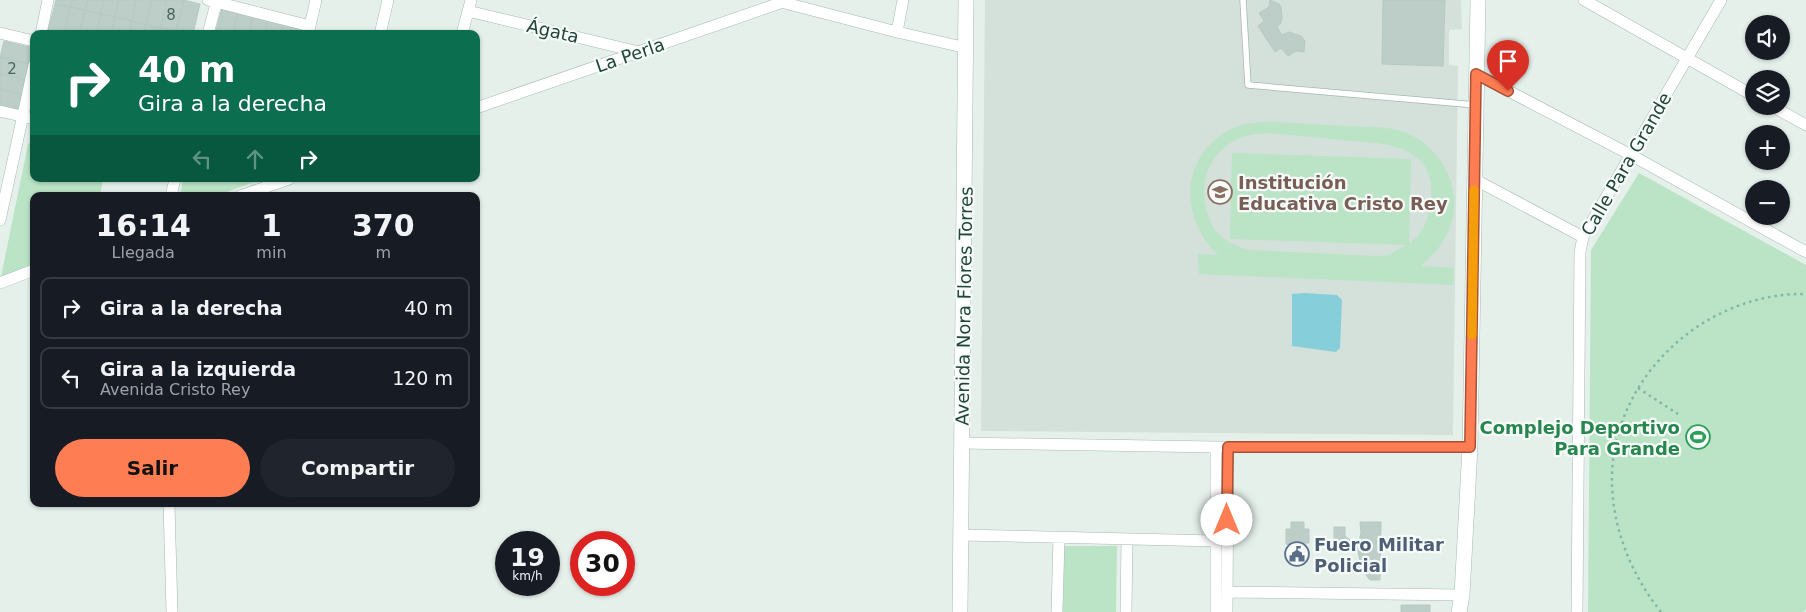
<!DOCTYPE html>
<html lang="es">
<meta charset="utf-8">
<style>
:root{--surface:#171b24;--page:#20242c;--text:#f1f3f6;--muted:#9ea1a6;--line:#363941;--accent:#ff7d53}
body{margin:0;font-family:"DejaVu Sans",sans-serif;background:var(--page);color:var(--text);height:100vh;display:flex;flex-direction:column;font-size:19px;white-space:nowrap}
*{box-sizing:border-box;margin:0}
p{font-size:16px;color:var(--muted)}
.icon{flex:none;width:28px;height:28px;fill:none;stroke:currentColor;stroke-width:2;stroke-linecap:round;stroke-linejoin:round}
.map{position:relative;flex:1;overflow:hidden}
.drawer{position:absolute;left:30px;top:192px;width:450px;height:315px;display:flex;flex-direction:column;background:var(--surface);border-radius:10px;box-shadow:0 1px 4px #0004}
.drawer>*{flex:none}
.top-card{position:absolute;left:30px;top:30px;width:450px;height:152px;border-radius:10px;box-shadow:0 1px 4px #0004;background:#0b6e4f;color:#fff;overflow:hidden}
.tools{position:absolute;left:1745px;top:15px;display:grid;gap:10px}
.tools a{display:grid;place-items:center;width:45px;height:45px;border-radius:50%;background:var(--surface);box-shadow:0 1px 4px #0004;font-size:25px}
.speed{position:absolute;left:495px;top:531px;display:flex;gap:10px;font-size:25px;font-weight:700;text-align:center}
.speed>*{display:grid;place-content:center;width:65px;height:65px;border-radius:50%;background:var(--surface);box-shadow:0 1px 4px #0004;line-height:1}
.speed small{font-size:12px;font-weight:400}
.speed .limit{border:8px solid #d22;background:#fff;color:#111}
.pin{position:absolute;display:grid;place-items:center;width:42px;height:42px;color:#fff;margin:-51px -21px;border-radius:50% 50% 50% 0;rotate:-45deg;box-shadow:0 0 5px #0007}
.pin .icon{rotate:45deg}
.me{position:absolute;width:55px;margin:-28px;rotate:0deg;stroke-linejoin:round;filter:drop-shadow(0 0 4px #0008)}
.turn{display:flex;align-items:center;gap:18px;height:105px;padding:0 25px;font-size:22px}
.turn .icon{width:65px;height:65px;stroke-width:2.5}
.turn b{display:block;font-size:35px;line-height:42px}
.lanes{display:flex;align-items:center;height:48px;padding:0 25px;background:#0003;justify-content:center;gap:25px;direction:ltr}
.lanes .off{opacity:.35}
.eta{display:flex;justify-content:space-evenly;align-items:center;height:85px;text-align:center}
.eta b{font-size:30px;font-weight:600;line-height:35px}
.primary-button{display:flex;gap:10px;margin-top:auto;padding:10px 25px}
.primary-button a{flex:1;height:58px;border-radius:30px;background:var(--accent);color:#111;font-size:20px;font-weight:600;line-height:58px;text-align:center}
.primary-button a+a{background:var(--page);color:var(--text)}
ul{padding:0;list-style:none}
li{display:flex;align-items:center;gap:15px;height:62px;margin:0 10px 8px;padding:0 15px;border:2px solid var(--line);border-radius:10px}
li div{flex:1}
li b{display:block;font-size:19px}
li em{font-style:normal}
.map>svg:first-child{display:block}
.built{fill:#d3e1da}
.green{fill:#bbe3c6;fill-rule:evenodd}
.water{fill:#87cedb}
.building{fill:#bccec7;stroke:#b6cac2}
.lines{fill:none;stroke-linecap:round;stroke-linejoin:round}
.service-casing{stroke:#a6b9b3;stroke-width:7}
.minor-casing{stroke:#a6b9b3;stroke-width:12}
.tertiary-casing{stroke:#a6b9b3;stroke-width:16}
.secondary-casing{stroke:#a2bdb3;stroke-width:16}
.path{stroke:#81b7a6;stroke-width:2.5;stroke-dasharray:2.5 4;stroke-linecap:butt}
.service{stroke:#fff;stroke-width:5.5}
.minor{stroke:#fff;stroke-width:11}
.tertiary{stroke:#fff;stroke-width:15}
.secondary{stroke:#fff;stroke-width:15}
.route-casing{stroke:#a65136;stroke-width:12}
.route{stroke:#ff7d53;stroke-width:9}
.slow{stroke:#f59e0b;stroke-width:9}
.labels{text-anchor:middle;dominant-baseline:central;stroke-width:4.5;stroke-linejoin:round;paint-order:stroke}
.number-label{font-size:15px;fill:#48675e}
.street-label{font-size:18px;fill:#21453b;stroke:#f6fbf9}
.education-label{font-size:18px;font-weight:bold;fill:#785e54;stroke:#f6fbf9;text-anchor:start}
.leisure-label{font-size:18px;font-weight:bold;fill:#27864d;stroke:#f6fbf9;text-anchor:end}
.service-label{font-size:18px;font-weight:bold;fill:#4e5e75;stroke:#f6fbf9;text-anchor:start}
</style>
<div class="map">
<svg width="1806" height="612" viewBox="0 0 1806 612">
<rect width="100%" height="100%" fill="#e5f0eb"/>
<path class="built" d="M985,0H1461L1462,29L1449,30V65L1458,66L1453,435L981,431Z"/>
<path class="green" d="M1276,122C1299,123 1322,125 1345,126C1362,127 1381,126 1398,130C1428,138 1451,166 1454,197C1456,226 1443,247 1421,266L1454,268L1453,285L1199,274L1198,254L1218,255C1176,215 1181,149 1238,126C1250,122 1263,122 1276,122ZM1266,133C1290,135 1314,137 1339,140C1380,143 1438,142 1431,201C1429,217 1423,236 1409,243L1411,159L1232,153L1230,239L1406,245L1388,255L1378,256L1249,250C1240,247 1229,244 1222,237C1213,230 1208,218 1206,207C1199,176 1213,148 1243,137C1250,134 1259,134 1266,133Z
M34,141V179H103L100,196H34V265L1,277L28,144Z
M1639,173L1806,265V609L1804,612H1588L1591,250Z
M183,179H255L254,182L216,196H180Z
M1064,546H1117L1116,612H1063Z"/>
<path class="water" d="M1305,293L1337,295L1342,300L1340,348L1336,352L1292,346V294Z"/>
<path class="building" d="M56,0H72L70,7L55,4Z
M72,0H88L85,10L70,7Z
M88,0H103L101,14L85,10Z
M103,0H119L115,17L101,14Z
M119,0H136L132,21L115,17Z
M136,0H152L146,25L132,21Z
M152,0H167L161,28L146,25Z
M167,0H184L176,31L161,28Z
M184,0L200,4L193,34L176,31Z
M1270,0L1279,4L1281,7L1282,18L1281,23L1277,27L1282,35L1289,32L1301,36L1305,41L1304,52L1296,51L1288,56L1281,48L1275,52L1258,26L1264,21L1259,13L1269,7Z
M1383,0H1445L1443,66L1382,64Z
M55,4L70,7L64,34L48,31Z
M70,7L85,10L79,34H64Z
M222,8L238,12L233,34H215Z
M85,10L101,14L96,34H79Z
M238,12L253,16L249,34H233Z
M101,14L115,17L111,34H96Z
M253,16L268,20L264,34H249Z
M115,17L132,21L129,34H111Z
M268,20L283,24L281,34H264Z
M132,21L146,25L144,34H129Z
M283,24L299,29L297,34H281Z
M146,25L161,28L159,34H144Z
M161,28L176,31V34H159Z
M4,41L33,48L30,64L0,57Z
M0,57L30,64L27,80L0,74Z
M0,74L27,80L23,95L0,89Z
M0,89L23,95L20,111L0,107Z
M1291,522H1304V529H1309V543H1299L1298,549L1286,544V529H1291Z
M1360,522H1381L1380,580H1370L1362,570H1358L1355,567V563L1360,561L1357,547L1361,533Z
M1334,527H1345V536L1350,540L1349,545L1345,546L1341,541H1334Z
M1401,605H1430V612H1401Z"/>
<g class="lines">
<g class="service-casing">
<path id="service" d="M1243,0L1248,85L1476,105"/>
</g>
<g class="minor-casing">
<path id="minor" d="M208,0L310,26
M1584,0L1754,96
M777,1L897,32L967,48
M468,11L639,52
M897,32L903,0
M0,33L34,41
M41,34L48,0
M208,34L217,0
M308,34L316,0
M380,34L388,0
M462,34L471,0
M1476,74L1631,155L1806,252
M1772,106L1806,125
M476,108L783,2
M0,111L34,119
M1474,179L1583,237
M171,196L175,179
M240,196L289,179
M0,220L34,65
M0,283L34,270
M962,443L1216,447H1470
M169,504L172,612
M961,535L1216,541
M1227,592L1462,595
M1057,612L1059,537
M1126,612L1127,539
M1216,612V447
M1227,612L1228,447
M1577,612L1580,252L1583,237L1721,0"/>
</g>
<g class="tertiary-casing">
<path id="tertiary" d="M960,612L966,0"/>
</g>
<g class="secondary-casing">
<path id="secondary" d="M1459,612L1462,595L1470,447L1478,0"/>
</g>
<path class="path" d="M1638,388L1678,414
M1661,612C1630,573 1611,525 1612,475C1615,374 1707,292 1806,294"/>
<use href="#service" class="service"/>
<use href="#minor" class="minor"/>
<use href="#tertiary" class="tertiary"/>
<use href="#secondary" class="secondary"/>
</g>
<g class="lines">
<g class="route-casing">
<path id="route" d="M1227,520L1228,447H1470L1476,74L1508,91"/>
</g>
<use href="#route" class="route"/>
<path class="slow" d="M1472,335L1474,190"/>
</g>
<defs>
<g id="school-ring" transform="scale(1.25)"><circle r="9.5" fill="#f6fbf9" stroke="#8d6e63" stroke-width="1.5"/><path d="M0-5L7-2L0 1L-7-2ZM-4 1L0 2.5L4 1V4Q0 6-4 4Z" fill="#8d6e63"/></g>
<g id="stadium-ring" transform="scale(1.25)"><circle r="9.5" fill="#f6fbf9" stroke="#2e9e5b" stroke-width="1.5"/><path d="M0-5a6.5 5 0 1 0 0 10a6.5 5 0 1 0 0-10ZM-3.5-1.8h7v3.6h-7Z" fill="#2e9e5b"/></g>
<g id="civic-ring" transform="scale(1.25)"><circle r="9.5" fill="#f6fbf9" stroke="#5c6f8a" stroke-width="1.5"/><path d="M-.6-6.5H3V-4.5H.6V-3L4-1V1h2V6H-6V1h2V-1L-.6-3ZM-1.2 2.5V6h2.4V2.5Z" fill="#5c6f8a"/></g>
</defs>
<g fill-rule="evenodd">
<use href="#school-ring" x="1220" y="192"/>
<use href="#stadium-ring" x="1698" y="437"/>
<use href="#civic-ring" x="1297" y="554"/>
</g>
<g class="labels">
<g class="number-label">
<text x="171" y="15">8</text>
<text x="12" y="69">2</text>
</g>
<g class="street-label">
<text transform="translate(553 31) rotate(13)">Ágata</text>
<text transform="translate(630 55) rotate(-19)">La Perla</text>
<text transform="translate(1626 164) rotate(-60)">Calle Para Grande</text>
<text transform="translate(964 306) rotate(-89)">Avenida Nora Flores Torres</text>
</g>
<g class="education-label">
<text x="1238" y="182">Institución<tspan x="1238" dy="21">Educativa Cristo Rey</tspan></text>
</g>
<g class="leisure-label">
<text x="1680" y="427">Complejo Deportivo<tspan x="1680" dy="21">Para Grande</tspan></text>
</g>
<g class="service-label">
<text x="1314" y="544">Fuero Militar<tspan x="1314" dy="21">Policial</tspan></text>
</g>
</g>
</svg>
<div class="tools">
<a><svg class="icon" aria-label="sound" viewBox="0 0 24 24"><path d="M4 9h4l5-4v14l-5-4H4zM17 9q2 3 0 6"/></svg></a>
<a><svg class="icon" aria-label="layers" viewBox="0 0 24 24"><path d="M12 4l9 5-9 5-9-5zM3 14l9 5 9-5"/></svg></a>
<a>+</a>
<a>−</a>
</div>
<div class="speed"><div>19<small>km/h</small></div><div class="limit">30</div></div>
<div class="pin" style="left:1508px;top:91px;background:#d93025"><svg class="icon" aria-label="arrive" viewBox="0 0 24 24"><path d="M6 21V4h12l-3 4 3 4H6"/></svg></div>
<svg class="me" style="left:1227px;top:520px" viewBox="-20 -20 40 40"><circle r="19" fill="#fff"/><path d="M0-13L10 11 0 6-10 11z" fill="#ff7d53"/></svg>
<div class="top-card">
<div class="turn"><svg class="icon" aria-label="right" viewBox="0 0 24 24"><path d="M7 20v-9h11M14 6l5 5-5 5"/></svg><div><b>40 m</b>Gira a la derecha</div></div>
<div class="lanes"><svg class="icon off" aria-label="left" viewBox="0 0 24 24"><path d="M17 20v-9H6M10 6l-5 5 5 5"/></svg><svg class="icon off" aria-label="ahead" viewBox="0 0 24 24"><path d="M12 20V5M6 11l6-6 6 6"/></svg><svg class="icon" aria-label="right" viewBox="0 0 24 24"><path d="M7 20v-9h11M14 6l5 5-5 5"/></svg></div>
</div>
<section class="drawer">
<div class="eta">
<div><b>16:14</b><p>Llegada</p></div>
<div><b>1</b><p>min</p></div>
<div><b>370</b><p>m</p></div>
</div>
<ul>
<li><svg class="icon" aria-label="right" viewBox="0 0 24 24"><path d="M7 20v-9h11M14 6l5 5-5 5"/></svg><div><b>Gira a la derecha</b></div><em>40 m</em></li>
<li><svg class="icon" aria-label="left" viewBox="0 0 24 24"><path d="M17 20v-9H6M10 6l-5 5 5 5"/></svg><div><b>Gira a la izquierda</b><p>Avenida Cristo Rey</p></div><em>120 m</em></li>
</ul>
<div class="primary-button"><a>Salir</a><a>Compartir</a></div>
</section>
</div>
